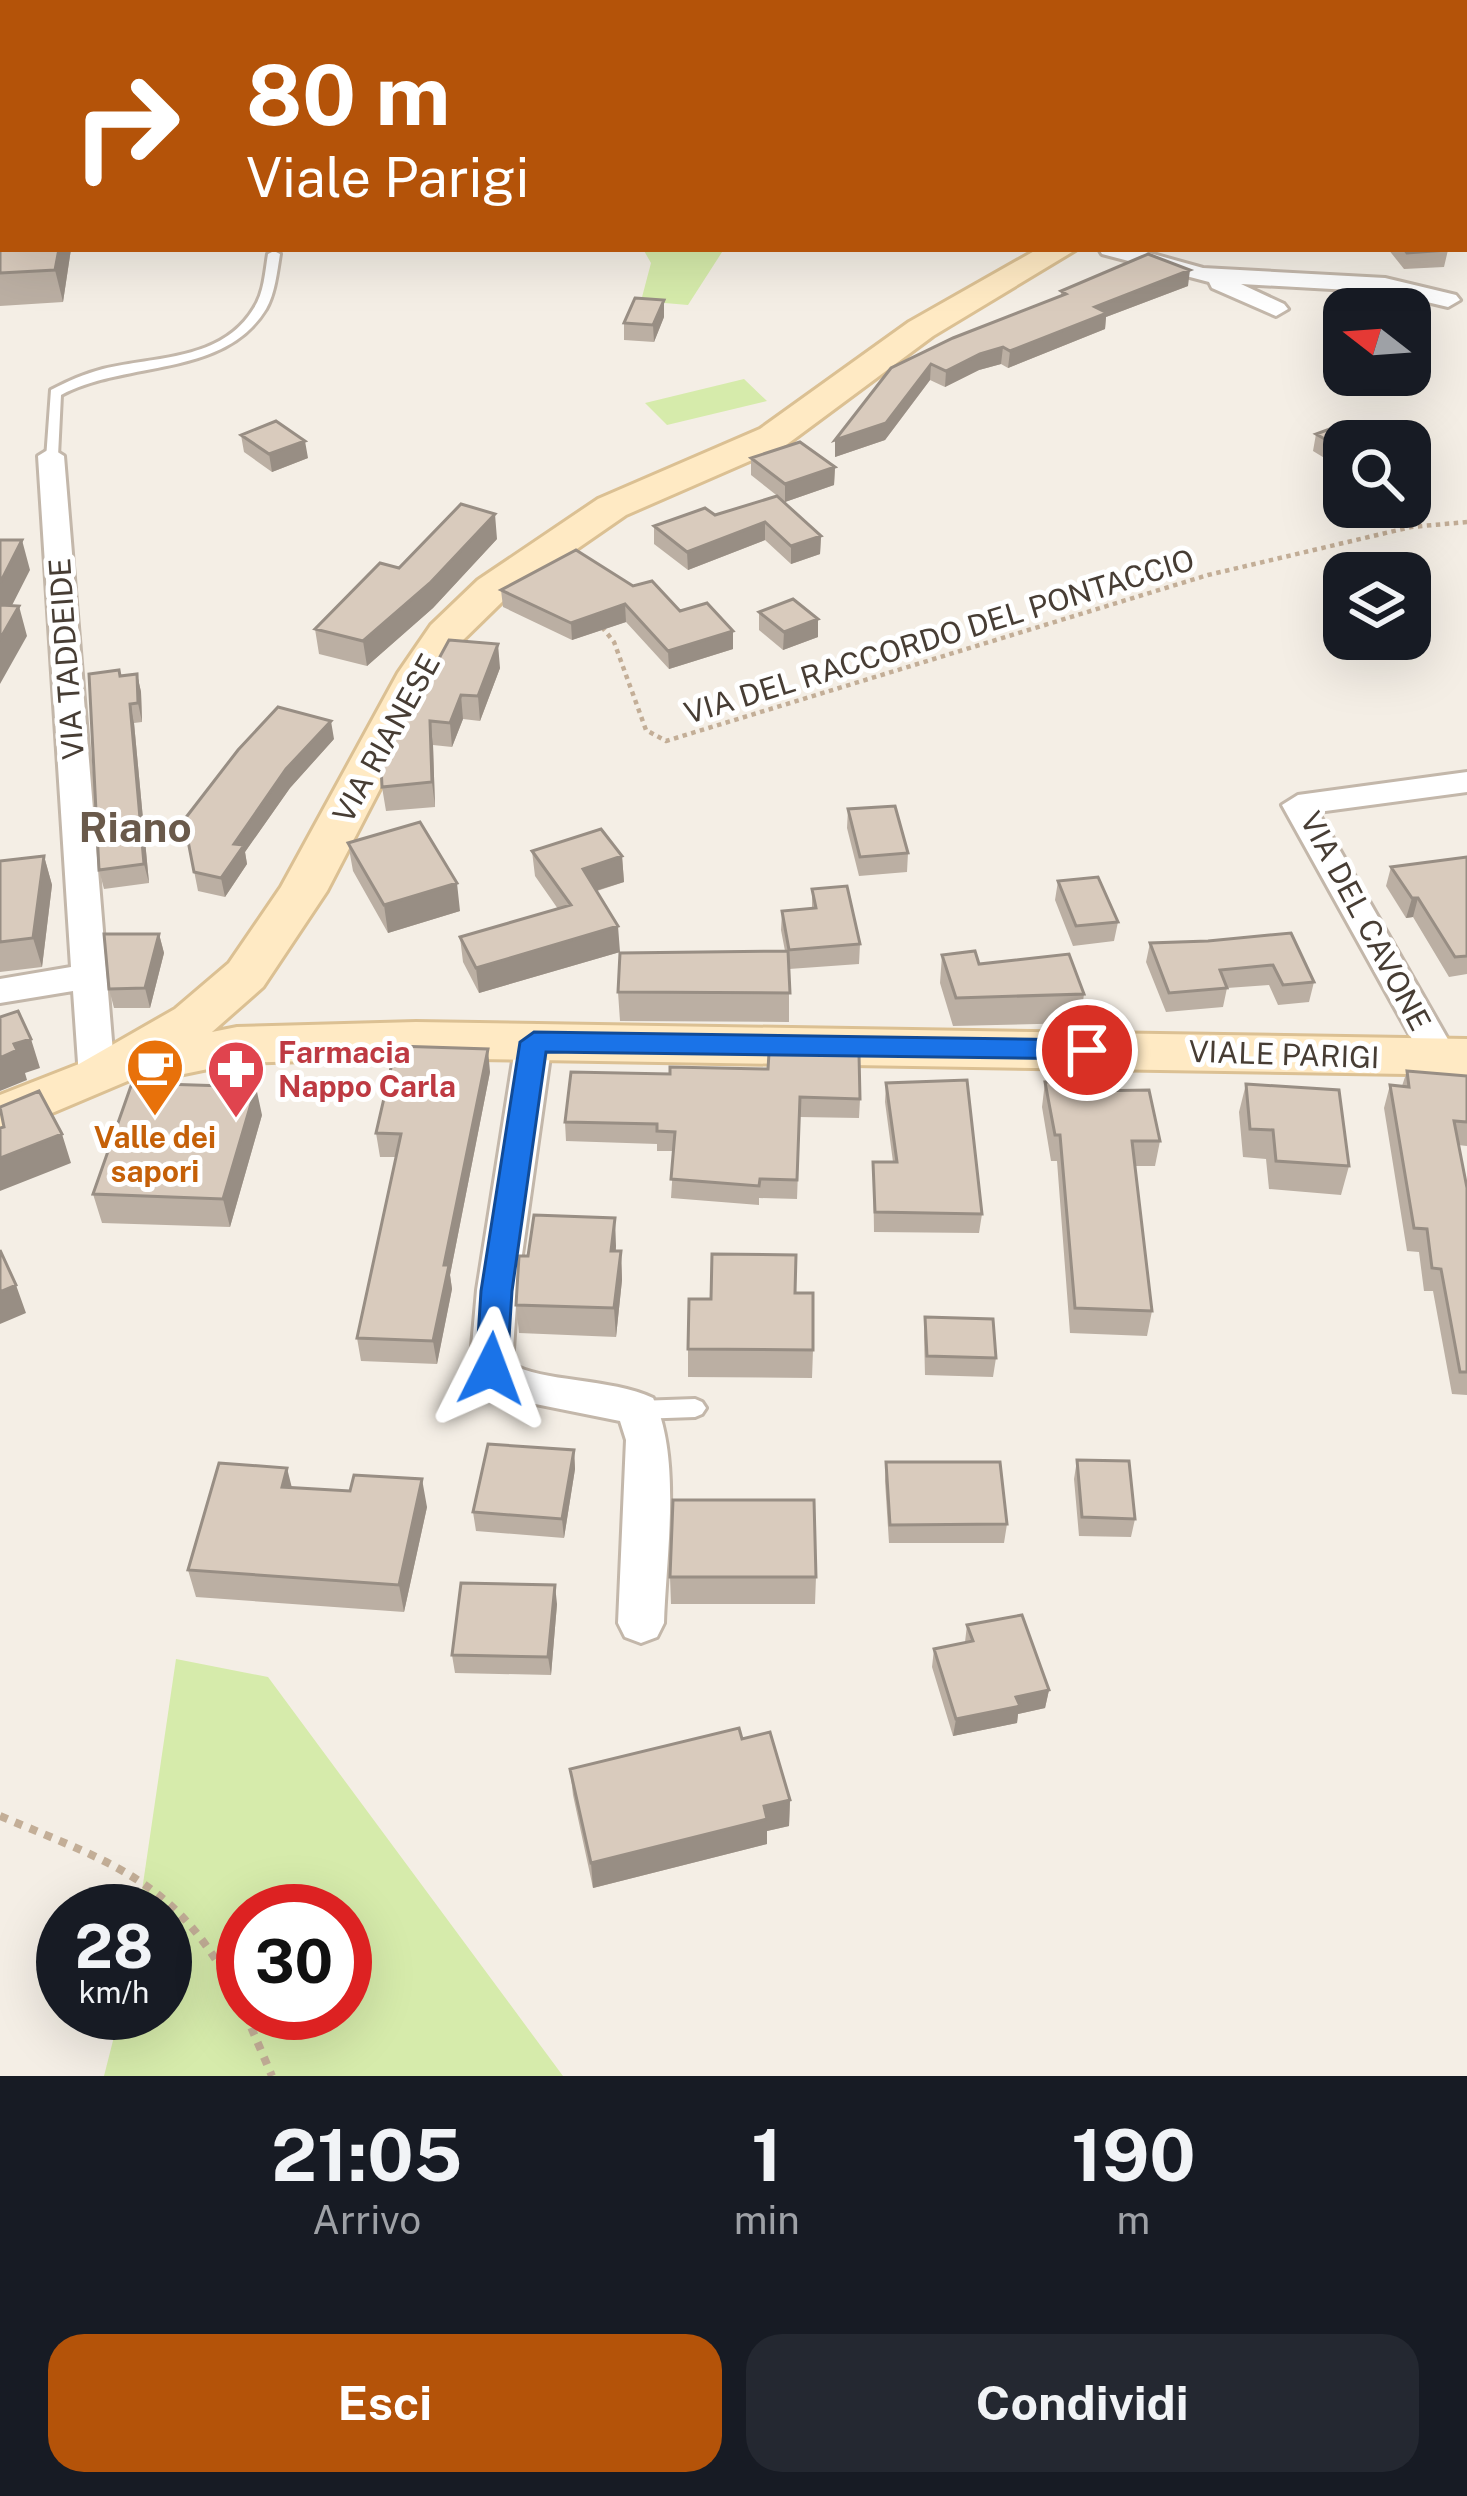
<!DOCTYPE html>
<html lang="it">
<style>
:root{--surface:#171b24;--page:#242831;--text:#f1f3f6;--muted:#9ea1a6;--accent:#b45309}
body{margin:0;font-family:"Public Sans",sans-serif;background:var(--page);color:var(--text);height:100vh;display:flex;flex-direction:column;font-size:45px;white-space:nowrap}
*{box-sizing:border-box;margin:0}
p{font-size:39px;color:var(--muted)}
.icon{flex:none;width:66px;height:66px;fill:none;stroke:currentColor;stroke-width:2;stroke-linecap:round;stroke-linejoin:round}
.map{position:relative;height:2076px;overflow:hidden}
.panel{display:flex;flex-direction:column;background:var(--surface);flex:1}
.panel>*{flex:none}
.top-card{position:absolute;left:0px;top:0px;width:1467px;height:252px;box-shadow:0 12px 48px #0002;background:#b45309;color:#fff;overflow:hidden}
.needle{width:78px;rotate:287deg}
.fabs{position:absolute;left:1323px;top:288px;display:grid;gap:24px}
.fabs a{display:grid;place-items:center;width:108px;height:108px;border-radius:24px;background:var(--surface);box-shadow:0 12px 48px #0002;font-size:60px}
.speed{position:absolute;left:36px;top:1884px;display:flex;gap:24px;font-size:60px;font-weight:700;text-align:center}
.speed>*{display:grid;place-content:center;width:156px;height:156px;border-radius:50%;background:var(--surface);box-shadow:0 12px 48px #0002;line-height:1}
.speed small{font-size:30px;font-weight:400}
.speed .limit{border:18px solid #d22;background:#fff;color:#111}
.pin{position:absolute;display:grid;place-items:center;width:102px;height:102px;color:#fff;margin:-51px;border:6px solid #fff;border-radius:50%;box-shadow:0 3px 12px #0007}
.me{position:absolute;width:132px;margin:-66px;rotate:3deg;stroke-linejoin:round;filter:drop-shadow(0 0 9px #0008)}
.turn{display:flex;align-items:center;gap:42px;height:252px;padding:0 48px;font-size:54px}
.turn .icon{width:156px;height:156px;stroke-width:2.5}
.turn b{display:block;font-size:84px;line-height:102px}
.eta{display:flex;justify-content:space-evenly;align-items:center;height:204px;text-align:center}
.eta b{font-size:72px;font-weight:700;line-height:84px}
.action{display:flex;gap:24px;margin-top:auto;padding:24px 48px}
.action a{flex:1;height:138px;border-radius:36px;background:var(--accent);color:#fff;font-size:48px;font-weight:700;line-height:138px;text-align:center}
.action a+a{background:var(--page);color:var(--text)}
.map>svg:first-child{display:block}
.green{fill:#d6ebab;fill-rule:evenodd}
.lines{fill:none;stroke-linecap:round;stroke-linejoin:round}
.lane-casing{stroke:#c3b7aa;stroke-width:6}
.street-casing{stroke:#c3b7aa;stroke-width:6}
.secondary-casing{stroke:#dbc093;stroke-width:6}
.path-far1{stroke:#c3ae97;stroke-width:4.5;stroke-dasharray:4.5 4.5;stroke-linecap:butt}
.path{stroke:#c3ae97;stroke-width:8;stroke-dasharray:8 8;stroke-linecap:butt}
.lane{fill:#fff;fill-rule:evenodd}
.street{fill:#fff;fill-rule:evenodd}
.secondary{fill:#ffeac4;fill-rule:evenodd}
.wall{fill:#bbafa3}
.shaded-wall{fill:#988e84}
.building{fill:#d9cbbd;stroke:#988e84;stroke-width:3}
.route{fill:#1a73e8;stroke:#114b97;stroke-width:3}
.labels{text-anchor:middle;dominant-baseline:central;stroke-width:10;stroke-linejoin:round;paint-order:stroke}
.street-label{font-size:30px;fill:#473d34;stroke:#fff}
.health-label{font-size:30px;font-weight:bold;fill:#be3a42;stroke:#fff;text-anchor:start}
.food-label{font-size:30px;font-weight:bold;fill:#c56008;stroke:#fff}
.district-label{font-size:42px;font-weight:bold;fill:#6a5a4b;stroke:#fff}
</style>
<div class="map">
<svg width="1467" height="2076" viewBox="0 0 1467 2076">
<rect width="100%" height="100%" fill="#f4eee5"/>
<path class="green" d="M643,249H724L688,305L641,301L651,263Z
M744,379L767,401L667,425L645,403Z
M176,1659L268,1677L563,2076H104L120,2013H165V1911H139ZM345,1911V2013H243V1911Z"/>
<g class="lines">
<g class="lane-casing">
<path id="lane" d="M274,251L280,254C277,272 275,293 266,309C224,378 127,360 61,395L58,456L46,459L51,390C68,381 84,374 103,369C156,356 222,361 254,308C264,293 265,272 268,254Z
M695,1399L702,1402L706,1408L702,1414L695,1417L638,1419L631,1416L627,1410L631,1404L638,1401Z"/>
</g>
<g class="street-casing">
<path id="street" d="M1464,97H1467V109H1464Z
M1099,249H1135L1203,268L1385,278L1456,295L1460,300L1448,307L1385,292L1241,284L1284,304L1288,309L1276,316L1212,288L1209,282L1102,254Z
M51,448L64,456L115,1077L110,1086L97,1090L84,1086L79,1077L73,991L0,1003V979L71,967L38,456Z
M1467,772V792L1318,812L1458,1057L1453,1066L1440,1070L1427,1066L1282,805L1298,795Z
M534,1029L547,1033L552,1042L517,1290L512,1364C540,1382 611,1378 653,1398C682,1456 666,1557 664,1623L657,1637L641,1643L625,1637L618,1623L626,1440L620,1421L501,1397L486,1391L470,1369L477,1290L516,1042L521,1033Z"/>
</g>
<g class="secondary-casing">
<path id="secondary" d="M1464,58H1467L1464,75Z
M1038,249H1077L933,336L786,445L626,515L506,598L461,642L440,673L327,891L263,987L212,1032L237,1027L416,1022L1467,1039V1075L416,1058L237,1063L150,1081L137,1077L0,1135V1095L79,1064L175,1009L229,963L281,887L398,673L431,625L478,580L598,499L760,429L909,322Z"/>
</g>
<path class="path-far1" d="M602,627L614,642L646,730L666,741L1208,575L1411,527L1467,522"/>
<path class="path" d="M0,1816C122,1867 181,1883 243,2008
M245,2013L272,2076"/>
<use href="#lane" class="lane"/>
<use href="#street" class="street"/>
<use href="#secondary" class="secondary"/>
</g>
<path class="wall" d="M461,0H731L729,3H458Z
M0,201L3,249H71L63,302L0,306Z
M1388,249H1447L1448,250L1444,267L1404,269Z
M1188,286L1106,317L1105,329L1008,368L1001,364L979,370L945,387L930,380L885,440L835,457V440L891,368L1061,296V291Z
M664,317L654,342L624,340V323Z
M1316,434L1344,441V470L1313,451Z
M241,435L308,458L272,472L244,452Z
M751,458L835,467L834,485L785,502L751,475Z
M777,496L821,536L820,554L791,564L765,540L688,570L654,544V526L715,515Z
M497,539L433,608L367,666L319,654L315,629L399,568Z
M633,586L680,611L733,649L669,669L626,622L572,640L503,607L501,590Z
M759,612L818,619V637L783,650L759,630Z
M449,640L500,668L480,721L463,719L452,747L433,745L435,807L386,811L382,787Z
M137,674L141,692L142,722L134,723L149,883L104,889L99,870L121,676Z
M334,739L290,788L245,852L247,864L225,897L198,891L184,820Z
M848,809L908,853L907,872L859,876L847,828Z
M348,843L460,911L388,933L353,871Z
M532,851L622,856L624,882L597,891L620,952L479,993L463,962L460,937L558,909L535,876Z
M44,856L52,885L42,967L0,972V861Z
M1467,857V974L1449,977L1413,917L1406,918L1386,886L1391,867Z
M1058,881L1118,922L1114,941L1073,946L1055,900Z
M812,889L860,944L859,964L789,969V1022L620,1021L618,992L785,951L781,930L782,911L812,909Z
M1291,933L1314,982L1309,1002L1278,1005L1269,985L1227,988L1223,1007L1166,1012L1146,962L1150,943L1208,941Z
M159,934L164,953L150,1008H114L109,989Z
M942,955L1084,994L1080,1023L953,1026L940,983Z
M1407,1071L1467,1076V1146L1458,1145L1467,1188V1395L1452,1394L1433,1291H1424L1419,1252L1407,1251L1384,1108L1390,1085L1402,1086Z
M490,1072L450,1275L452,1289L437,1364L361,1361L357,1338L396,1157H380L376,1133Z
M571,1072L860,1099L859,1118L800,1117L797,1199L759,1198V1205L671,1198L674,1151H657V1144L566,1141L565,1122Z
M1045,1082L1086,1091L1160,1141L1155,1166H1135L1152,1311L1147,1336L1070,1333L1057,1161H1051L1042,1107Z
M886,1083L982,1214L979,1233L874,1232L873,1162H893L885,1102Z
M1246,1084L1349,1166L1341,1195L1269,1189L1266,1159L1243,1157L1239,1112Z
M262,1115L230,1227L102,1223L93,1194Z
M616,1246V1251H621L622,1280L616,1337L519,1333L516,1305L528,1256Z
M795,1293L813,1350L812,1378L688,1377V1349L711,1299Z
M925,1317L996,1358L993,1377L925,1375L924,1336Z
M574,1450L575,1469L564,1538L476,1531L473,1512Z
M1077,1460L1135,1519L1131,1537L1079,1536L1074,1479Z
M886,1462L1007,1524L1004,1543H889L885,1481Z
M292,1487L350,1491L427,1507L404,1612L196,1597L188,1570Z
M670,1577H816L815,1604H671Z
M557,1604L551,1675L455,1673L452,1655Z
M967,1625L1049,1690L1045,1708L1018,1714L1017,1723L953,1736L932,1667L934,1649L965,1642Z
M742,1739L790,1800L789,1826L767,1831V1844L593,1888L573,1795L570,1769Z"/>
<path class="shaded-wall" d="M388,0H405L402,3H385Z
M59,249H71L63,302L55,270Z
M1190,270L1188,286L1106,317L1105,329L1008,368L1010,351L1095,307Z
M664,300V317L654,342L653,325Z
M1003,347L1001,364L979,370L945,387L946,371L980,354Z
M931,364L930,380L885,440L835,457V440Z
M305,441L308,458L272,472L269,454Z
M835,467L834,485L785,502V484Z
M495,514L497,539L433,608L367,666L363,641Z
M765,522V540L688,570L687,552Z
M821,536L820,554L791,564V546Z
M22,540L30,570L0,629V583Z
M625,604L626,622L572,640L571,623Z
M19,606L27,636L0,684V639Z
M818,619V637L783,650L784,632Z
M733,631V649L669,669L668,651Z
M498,644L500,668L480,721L478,696Z
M137,674L141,692L142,722L138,703Z
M461,695L463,719L452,747L450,723Z
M130,704L134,723L149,883L144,864Z
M331,721L334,739L290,788L245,852L247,864L225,897L221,878L234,844L286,769Z
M430,721L433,745L435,807L432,782Z
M44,856L52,885L42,967L33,938Z
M622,856L624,882L585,894L583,869Z
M457,883L460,911L388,933L384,905Z
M1412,898H1418L1413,917L1406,918Z
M618,926L620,952L479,993L476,968Z
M159,934L164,953L150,1008L145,988Z
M31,1039L40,1068L25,1073L27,1080L0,1091V1058L14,1044Z
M488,1049L490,1072L450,1275L452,1289L437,1364L433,1341L444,1265Z
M256,1087L262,1115L230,1227L223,1199Z
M62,1134L71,1163L0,1191V1158Z
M615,1218L616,1246L613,1279L611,1251Z
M621,1251L622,1280L616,1337L614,1308Z
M16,1285L26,1313L0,1324V1292Z
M574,1450L575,1469L564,1538L562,1519Z
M287,1468L294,1496L282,1487Z
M422,1479L427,1507L404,1612L399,1585Z
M555,1585L557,1604L551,1675L548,1657Z
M1049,1690L1045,1708L1018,1714L1017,1723L953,1736L956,1719L1016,1697Z
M790,1800L789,1826L767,1831V1844L593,1888L591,1863L764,1806Z"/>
<path class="building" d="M189,0H388L385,3H184Z
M461,0H664L661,3H458Z
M1464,13L1467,14V34L1464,32Z
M0,201H3V249H59L55,270L0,273Z
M1404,249H1447L1448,250L1407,253Z
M1148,254L1190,270L1095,307L1107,313L1010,351L1003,347L980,354L946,371L931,364L886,423L835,440L891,368L953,338L1066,294L1061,291Z
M635,298L664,300L653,325L624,323Z
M276,421L305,441L269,454L241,435Z
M1349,422L1380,441H1344V450L1316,434Z
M800,442L835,467L785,484L751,458Z
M777,496L821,536L791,546L765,522L687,552L654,526L705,508L715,515Z
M461,504L495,514L430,583L363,641L315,629L380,563L399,568Z
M0,540H22L0,583Z
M576,550L633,586L652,581L680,611L707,603L733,631L668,651L625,604L571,623L501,590Z
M793,599L818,619L784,632L759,612Z
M0,605L19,606L0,639Z
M449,640L498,644L478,696L461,695L450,723L430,721L432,782L382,787L381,765Z
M119,670L120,676L137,674L138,703L130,704L144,864L99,870L89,674Z
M278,707L331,721L286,769L234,844L244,845L221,878L194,872L184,820L238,750Z
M895,806L908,853L860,857L848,809Z
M420,822L457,883L384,905L348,843Z
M601,829L622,856L583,869L618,926L476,968L460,937L571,905L532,851Z
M44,856L33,938L0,942V861Z
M1467,857V956L1455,957L1418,898H1412L1391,867Z
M1098,877L1118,922L1076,926L1058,881Z
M847,886L860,944L789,950L782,911L816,908L812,889Z
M1291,933L1314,982L1283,985L1273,965L1220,970L1227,988L1169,993L1150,943L1208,941Z
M104,934H159L145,988L109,989Z
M788,951L790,993L618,992L620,953Z
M975,951L979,964L1069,954L1084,994L956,998L942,955Z
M18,1011L31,1039L14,1044L17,1050L0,1058V1017Z
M396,1046L488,1049L444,1265H449L433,1341L357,1338L401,1134L376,1133Z
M769,1053L859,1054L860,1099L800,1097L797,1180L760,1179L759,1186L671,1179L675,1132L657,1131V1124L565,1122L571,1072L670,1074V1067L768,1069Z
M1407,1071L1467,1076V1122L1454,1121L1467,1188V1372H1460L1441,1269L1432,1268L1427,1229L1414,1228L1390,1085L1409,1087Z
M967,1080L982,1214L875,1212L873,1162H897L886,1083Z
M1084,1081L1086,1091L1149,1090L1160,1141H1132L1152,1311L1075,1308L1060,1135H1055L1045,1082Z
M132,1083L256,1087L223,1199L93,1194Z
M1246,1084L1339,1090L1349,1166L1276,1161L1273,1130L1250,1129Z
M39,1091L62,1134L0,1158V1128L4,1127L0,1107Z
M534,1215L615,1218L611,1251H621L614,1308L516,1305L519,1256H528Z
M0,1250L16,1285L0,1292Z
M712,1254L796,1255L795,1293H813V1350L688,1349L689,1299H711Z
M925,1317L993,1319L996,1358L927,1356Z
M488,1444L574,1450L562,1519L473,1512Z
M1077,1460L1129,1461L1135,1519L1082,1517Z
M886,1462H1000L1007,1524L890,1525Z
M219,1463L287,1468L282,1487L350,1491L354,1475L422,1479L399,1585L188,1570Z
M673,1500H814L816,1577H670Z
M461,1583L555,1585L548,1657L452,1655Z
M1022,1615L1049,1690L1016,1697L1020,1706L956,1719L934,1649L973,1641L967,1625Z
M739,1728L742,1739L770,1732L790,1800L764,1806L767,1819L591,1863L570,1769Z"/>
<path class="route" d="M534,1032L1087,1040L1100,1050L1087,1059L546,1052L512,1291L507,1369L503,1378L491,1382L480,1378L476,1369L481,1291L520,1042Z"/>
<defs>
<g id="cafe-pin" transform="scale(3)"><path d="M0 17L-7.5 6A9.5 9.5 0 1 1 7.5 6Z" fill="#e8710a" stroke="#fff"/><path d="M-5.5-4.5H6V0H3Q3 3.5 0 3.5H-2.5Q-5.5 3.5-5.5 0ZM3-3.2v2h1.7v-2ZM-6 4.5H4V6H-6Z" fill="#fff"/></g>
<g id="pharmacy-pin" transform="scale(3)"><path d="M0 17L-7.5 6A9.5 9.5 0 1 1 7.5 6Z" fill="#e0444e" stroke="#fff"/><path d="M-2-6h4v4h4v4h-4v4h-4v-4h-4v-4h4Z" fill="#fff"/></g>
</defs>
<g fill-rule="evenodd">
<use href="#cafe-pin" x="155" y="1067"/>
<use href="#pharmacy-pin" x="236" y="1069"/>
</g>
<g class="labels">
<g class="street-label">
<text transform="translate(939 636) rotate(-17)">VIA DEL RACCORDO DEL PONTACCIO</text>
<text transform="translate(66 659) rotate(-94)">VIA TADDEIDE</text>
<text transform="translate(386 738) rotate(-61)">VIA RIANESE</text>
<text transform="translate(1366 921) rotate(62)">VIA DEL CAVONE</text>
<text transform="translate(1284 1054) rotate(2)">VIALE PARIGI</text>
</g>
<g class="health-label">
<text x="278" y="1052">Farmacia<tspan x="278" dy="34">Nappo Carla</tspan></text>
</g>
<g class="food-label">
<text x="155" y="1137">Valle dei<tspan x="155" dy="34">sapori</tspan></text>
</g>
<g class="district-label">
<text x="135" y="826">Riano</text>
</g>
</g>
</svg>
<div class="fabs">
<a><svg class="needle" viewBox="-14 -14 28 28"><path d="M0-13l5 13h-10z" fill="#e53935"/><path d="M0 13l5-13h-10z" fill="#9ea1a6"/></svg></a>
<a><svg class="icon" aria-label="search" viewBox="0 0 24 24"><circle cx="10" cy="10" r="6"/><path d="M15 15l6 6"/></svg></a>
<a><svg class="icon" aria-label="layers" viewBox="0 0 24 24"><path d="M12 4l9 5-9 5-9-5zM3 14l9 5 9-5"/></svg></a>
</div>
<div class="speed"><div>28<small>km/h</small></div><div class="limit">30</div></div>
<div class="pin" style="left:1087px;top:1050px;background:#d93025"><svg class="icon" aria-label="arrive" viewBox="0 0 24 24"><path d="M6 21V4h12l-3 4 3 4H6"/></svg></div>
<svg class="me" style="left:491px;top:1369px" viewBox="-20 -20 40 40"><path d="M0-17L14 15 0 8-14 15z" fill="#1a73e8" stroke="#fff" stroke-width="4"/></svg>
<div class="top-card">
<div class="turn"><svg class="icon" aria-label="right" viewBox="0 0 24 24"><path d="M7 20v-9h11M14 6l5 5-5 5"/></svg><div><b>80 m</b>Viale Parigi</div></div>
</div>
</div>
<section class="panel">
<div class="eta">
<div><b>21:05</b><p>Arrivo</p></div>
<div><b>1</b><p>min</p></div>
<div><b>190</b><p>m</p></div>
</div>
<div class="action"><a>Esci</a><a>Condividi</a></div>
</section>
